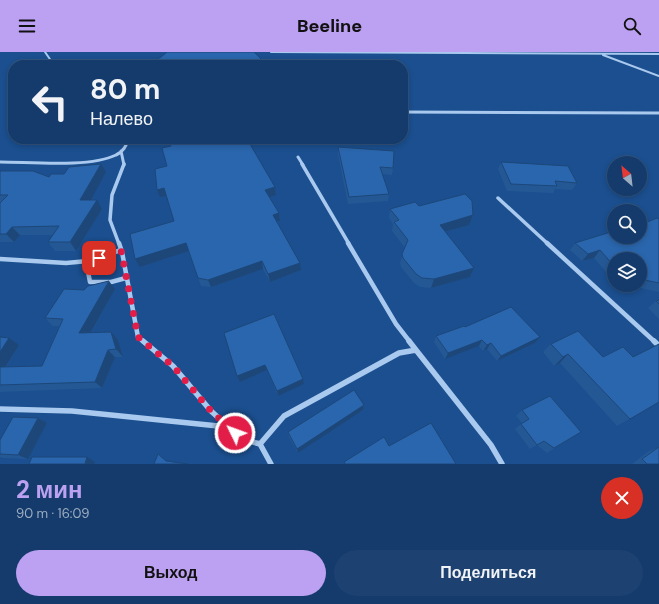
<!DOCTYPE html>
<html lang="ru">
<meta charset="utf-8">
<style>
:root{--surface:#143b6b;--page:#1d4271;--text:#f1f3f6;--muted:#9dadc1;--line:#33557e;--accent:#bca0f2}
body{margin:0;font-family:"DM Sans",sans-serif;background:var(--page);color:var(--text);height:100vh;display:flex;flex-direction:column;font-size:15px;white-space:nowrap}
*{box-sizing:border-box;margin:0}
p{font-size:13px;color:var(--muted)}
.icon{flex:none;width:22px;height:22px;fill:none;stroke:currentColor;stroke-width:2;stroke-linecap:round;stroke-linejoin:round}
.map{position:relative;height:412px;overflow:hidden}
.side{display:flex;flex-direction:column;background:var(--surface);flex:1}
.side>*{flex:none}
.guide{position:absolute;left:8px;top:8px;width:400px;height:84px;border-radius:16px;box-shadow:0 2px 6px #0003,0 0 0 1px var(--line);background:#143b6b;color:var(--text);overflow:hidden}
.needle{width:26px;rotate:332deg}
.tools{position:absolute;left:607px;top:104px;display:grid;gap:8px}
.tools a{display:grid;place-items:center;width:40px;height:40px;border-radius:50%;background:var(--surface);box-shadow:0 2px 6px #0003,0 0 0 1px var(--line);font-size:20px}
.pin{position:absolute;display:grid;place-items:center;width:34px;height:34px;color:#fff;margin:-17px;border-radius:8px;box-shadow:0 2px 6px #0006}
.me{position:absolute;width:44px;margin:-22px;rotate:312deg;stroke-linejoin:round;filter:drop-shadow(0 0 3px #0008)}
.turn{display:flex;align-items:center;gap:14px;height:84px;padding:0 16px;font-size:18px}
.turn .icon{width:52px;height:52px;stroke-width:2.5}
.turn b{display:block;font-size:28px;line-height:34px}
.round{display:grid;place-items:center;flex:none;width:42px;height:42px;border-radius:21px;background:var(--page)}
.overview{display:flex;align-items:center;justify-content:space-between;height:68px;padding:0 16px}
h1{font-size:24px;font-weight:800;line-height:30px;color:var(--accent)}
.button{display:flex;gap:8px;margin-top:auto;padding:8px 16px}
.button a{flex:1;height:46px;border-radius:24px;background:var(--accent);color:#111;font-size:16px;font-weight:800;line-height:46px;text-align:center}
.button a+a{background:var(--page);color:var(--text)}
header{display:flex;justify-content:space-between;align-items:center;height:52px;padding:0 16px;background:var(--accent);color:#111;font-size:18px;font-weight:800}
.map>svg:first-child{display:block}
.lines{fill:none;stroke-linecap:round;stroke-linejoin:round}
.street-far4{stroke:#a9c9ee;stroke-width:2}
.street-far3{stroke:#a9c9ee;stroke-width:3}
.street-far2{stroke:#a9c9ee;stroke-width:3.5}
.street-far1{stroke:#a9c9ee;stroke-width:4.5}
.street{stroke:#a9c9ee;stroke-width:5.5}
.wall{fill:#245895}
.shaded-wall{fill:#1d4779}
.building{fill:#2a66ad;stroke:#1d4779}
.route{stroke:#e11d48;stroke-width:7;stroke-dasharray:0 12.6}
</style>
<header><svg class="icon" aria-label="menu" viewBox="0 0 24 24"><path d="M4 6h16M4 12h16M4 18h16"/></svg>Beeline<svg class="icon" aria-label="search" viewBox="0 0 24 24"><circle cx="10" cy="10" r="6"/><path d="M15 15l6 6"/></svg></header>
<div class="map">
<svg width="659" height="412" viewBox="0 0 659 412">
<rect width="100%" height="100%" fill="#1b4f8f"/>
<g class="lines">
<path class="street-far4" d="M45,0L54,13
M271,0L659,2
M603,3L659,24"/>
<path class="street-far3" d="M403,60L659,61
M121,99L124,113
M298,105L303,113
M0,110C30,110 89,116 116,103C123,100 126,94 129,87"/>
<path class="street-far2" d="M302,112L349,192
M498,146L548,192
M119,192L110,168L112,143L124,112"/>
<path class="street-far1" d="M119,191L122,200L138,285L144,290
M348,191L396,272L410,290
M547,191L655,290
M0,207L66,211L88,209L121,198
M86,209L90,230H111L126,226"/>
<path class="street" d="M143,289L173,314L211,359L242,387L260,392
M409,289L416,298
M654,289L659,294
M0,357L72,359L228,375
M271,412L260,392L284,364L399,301L416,298L491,393L502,412"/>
</g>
<path class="wall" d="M199,87H250L249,90L275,135L276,143L269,145L279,161L280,169L277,170L301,218L270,230L263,217L211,235L201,234L188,199L140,215L174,169L167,144L160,145L157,138L167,114Z
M338,95L393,116L392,123L382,122L389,142L388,149L348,152L338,102Z
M501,110L577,131L572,138L555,137L553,141L507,139L498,117Z
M0,119L49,125L64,122L106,120L90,148L102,157L76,199H55L48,190L53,183H20L14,190H0Z
M419,154L473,163L469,173L445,180L474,216L470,225L431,236L420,235L414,231L401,215L400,211L405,196L392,179L393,172L389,166L390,157Z
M659,167V240L626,233H640V207H614V228L612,227L594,206L582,209L570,198L575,191L614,185Z
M115,237L91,281L111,280L118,288L123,305H115L102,336L0,340V285L19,293L6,315L42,314L59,274H53L45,266Z
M659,248V267L648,256L656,249Z
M465,275L540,285L535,291L497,309L487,297L483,299L479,294L445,307L434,290L436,284Z
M224,281L303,327L304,332L278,344L267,318L240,330L237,324Z
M551,292L603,305H633L659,350L617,374L560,311L554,314L543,300Z
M364,353L363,358L298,401L289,385L288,380Z
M522,358L581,380L547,401L537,393L530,397L515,377L522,371L516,364Z
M38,366L47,371L28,407L3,406L0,405V388Z
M659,395V412H632L649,399Z"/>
<path class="shaded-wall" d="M101,112L106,120L86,157L80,148Z
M275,135L276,143L267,146L265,138Z
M164,136L167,144L160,145L157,138Z
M97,148L102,157L76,199L70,190Z
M279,161L280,169L274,170L273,163Z
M473,163L469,173L437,182L440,173Z
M12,175L20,183L14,190L6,182Z
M186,191L189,199L140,215L135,207Z
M600,198L594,206L582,209L588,202Z
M262,209L263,217L211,235L208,228Z
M300,211L301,218L270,230L268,222Z
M474,216L470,225L431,236L434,227Z
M109,229L115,237L86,289L79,281Z
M111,280L118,288L123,305L116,297Z
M540,285L535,291L497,309L501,304Z
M9,286L19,293L1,322H0V300Z
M482,288L479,294L445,307L448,301Z
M491,291L487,297L483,299L487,293Z
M108,298L115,305L102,336L95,330Z
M568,302L560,311L554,314L563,305Z
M265,313L267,318L240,330L237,324Z
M303,327L304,332L278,344L277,339Z
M364,353L363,358L298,401L297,397Z
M38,366L47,371L28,407L18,403Z
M87,405L95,410L94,412H85Z"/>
<path class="building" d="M167,0H254L265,11L264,13H152L158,6H160Z
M199,87H247L275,135L265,138L279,161L273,163L300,211L268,222L262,209L208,228L198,226L186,191L135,207L130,182L174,169L164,136L157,138L155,117L167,114L162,96L171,94L170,91Z
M338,95L394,99L393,116L380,115L389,142L349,145Z
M501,110L568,114L577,131L555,129L557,134L511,132Z
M101,112L80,148H97L70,190H48L59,174L12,175L6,182H0V151L8,143H0V119H33L49,125L51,122H64L69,115Z
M465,142L472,149L473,163L440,173L474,216L434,227L422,226L416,222L403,206L402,202L408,188L394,170L399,168L390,157L415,150L419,154Z
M657,166L659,167V231L640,227V207H614V214L600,198L588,202L575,191L614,179V185H640V173Z
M109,229L79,281L111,280L116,297L108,298L95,330L0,333V315L42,314L63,267L45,266L64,237L84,238L88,234Z
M659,248V252L656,249Z
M511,255L540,285L501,304L491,291L487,293L482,288L448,301L436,284L464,274L465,275Z
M274,262L303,327L277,339L265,313L237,324L224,281Z
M578,279L603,305L623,295L633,305L659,292V350L630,367L568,302L563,305L551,292Z
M0,285L9,286L0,300Z
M354,338L364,353L297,397L288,380Z
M550,344L581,380L554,396L544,389L537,393L521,372L529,367L522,358Z
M13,365L38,366L18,403L0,402V388Z
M431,371L456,412H345L344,410L384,385L389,394Z
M659,395V412H647L642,407Z
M158,402L166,409L188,412H154Z
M32,405H87L85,412H29Z"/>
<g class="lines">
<path class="route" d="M99,206L121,198L138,285L173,314L211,359L235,381"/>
</g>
</svg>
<div class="tools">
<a><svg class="needle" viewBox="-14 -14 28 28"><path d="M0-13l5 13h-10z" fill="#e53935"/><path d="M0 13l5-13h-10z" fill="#9dadc1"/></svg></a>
<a><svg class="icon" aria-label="search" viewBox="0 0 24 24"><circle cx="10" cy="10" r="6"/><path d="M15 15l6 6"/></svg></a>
<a><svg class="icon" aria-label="layers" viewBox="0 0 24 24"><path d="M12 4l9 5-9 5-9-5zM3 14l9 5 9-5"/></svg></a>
</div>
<div class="pin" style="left:99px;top:206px;background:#d93025"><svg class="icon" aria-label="arrive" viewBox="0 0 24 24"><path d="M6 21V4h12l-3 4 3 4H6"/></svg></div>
<svg class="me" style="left:235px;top:381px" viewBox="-20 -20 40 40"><circle r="17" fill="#e11d48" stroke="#fff" stroke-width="3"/><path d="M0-11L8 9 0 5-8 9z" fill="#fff"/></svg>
<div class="guide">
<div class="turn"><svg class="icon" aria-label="left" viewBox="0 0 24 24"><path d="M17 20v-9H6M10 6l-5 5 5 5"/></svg><div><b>80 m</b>Налево</div></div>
</div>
</div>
<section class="side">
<div class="overview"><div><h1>2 мин</h1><p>90 m · 16:09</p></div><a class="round" style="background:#d93025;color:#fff"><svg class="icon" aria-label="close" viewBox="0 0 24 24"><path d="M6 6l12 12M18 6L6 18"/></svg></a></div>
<div class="button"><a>Выход</a><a>Поделиться</a></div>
</section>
